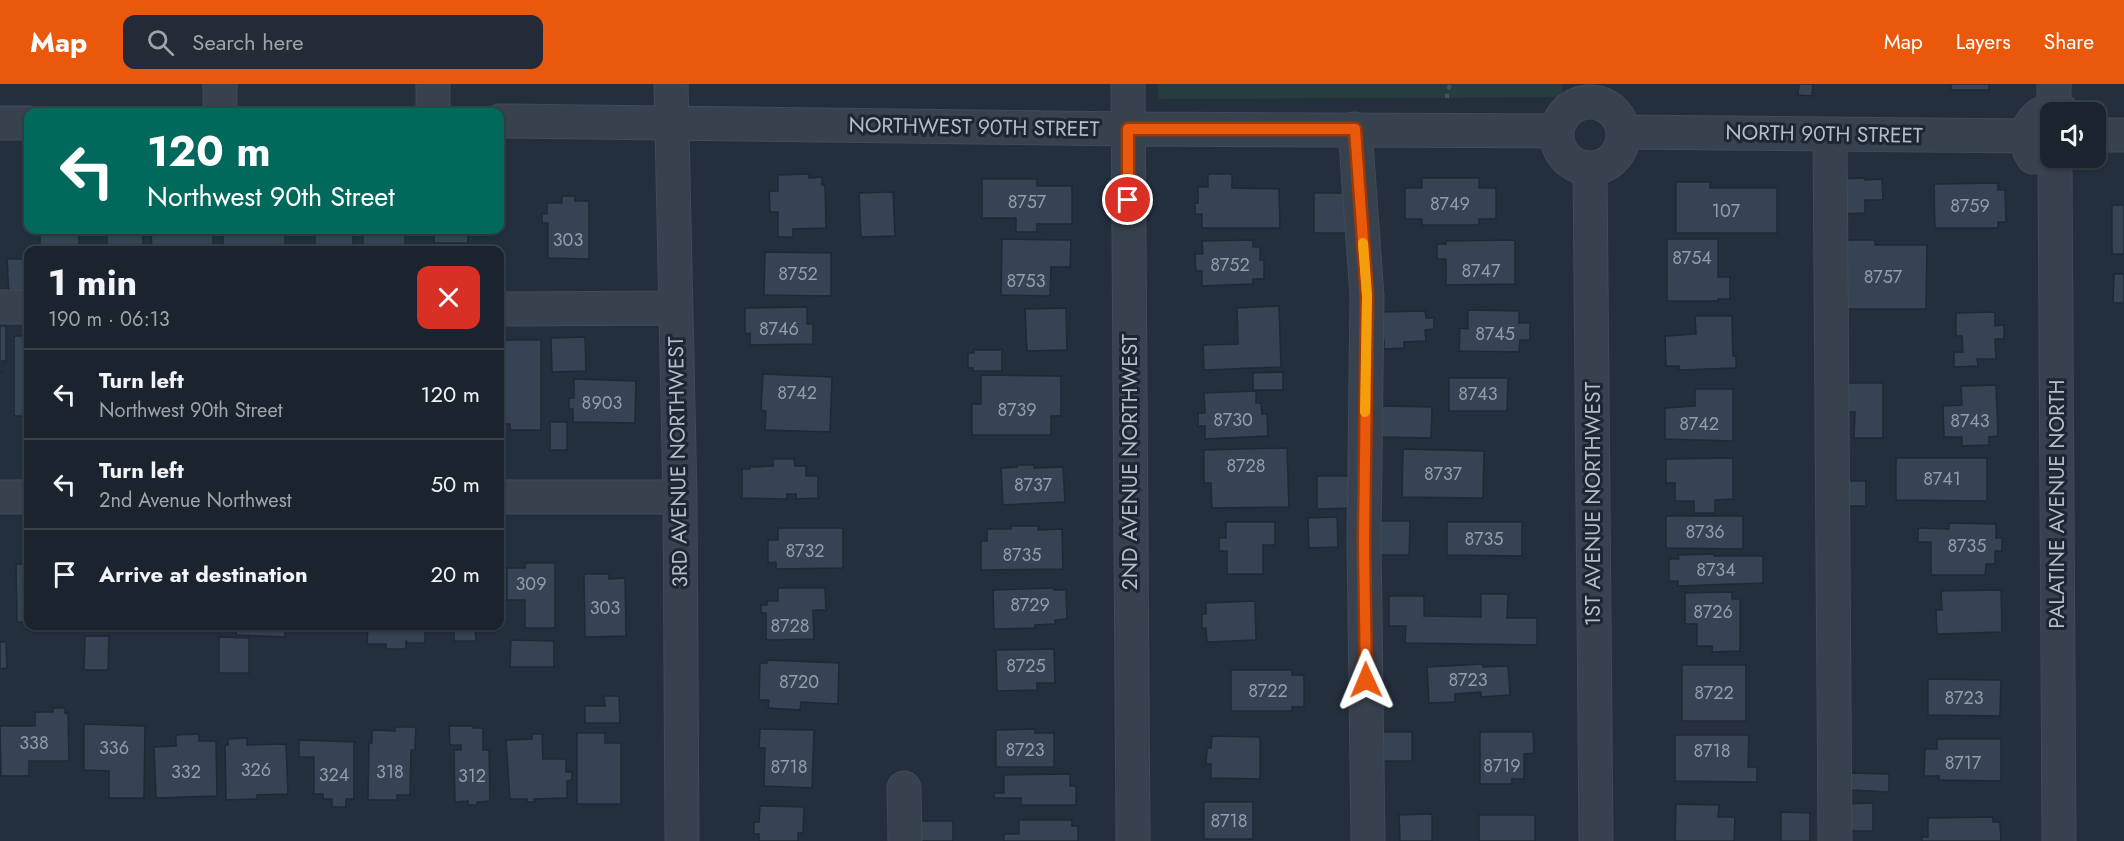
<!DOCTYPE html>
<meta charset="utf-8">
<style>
:root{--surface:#1b232e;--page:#242b36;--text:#f1f3f6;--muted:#a0a4aa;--line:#39404a;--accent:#ea580c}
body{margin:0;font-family:Jost,sans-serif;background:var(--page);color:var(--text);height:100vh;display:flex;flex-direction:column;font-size:22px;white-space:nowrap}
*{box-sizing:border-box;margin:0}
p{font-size:20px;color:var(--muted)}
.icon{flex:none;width:33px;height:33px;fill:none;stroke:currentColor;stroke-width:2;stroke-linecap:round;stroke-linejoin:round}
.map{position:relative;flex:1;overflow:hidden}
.panel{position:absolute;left:24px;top:162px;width:480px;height:384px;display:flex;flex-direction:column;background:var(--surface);border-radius:12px;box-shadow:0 2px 4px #0004,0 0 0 2px var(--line)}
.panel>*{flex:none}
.hud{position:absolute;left:24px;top:24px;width:480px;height:126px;border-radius:12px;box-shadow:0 2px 4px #0004,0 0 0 2px var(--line);background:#00695c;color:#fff;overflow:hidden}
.controls{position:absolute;left:2040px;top:18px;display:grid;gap:12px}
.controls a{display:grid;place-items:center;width:66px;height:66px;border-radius:12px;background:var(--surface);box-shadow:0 2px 4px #0004,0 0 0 2px var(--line);font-size:30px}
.pin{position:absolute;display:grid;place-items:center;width:51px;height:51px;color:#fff;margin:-26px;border:3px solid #fff;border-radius:50%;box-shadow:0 2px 6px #0007}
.me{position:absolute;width:66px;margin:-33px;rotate:359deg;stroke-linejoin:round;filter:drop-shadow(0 0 4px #0008)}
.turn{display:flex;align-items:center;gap:21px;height:126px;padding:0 24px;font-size:27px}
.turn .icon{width:78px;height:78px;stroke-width:2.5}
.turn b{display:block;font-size:42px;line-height:51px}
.round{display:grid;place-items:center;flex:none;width:63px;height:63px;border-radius:12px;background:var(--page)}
.summary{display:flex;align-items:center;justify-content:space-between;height:102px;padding:0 24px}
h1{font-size:36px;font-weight:700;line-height:45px}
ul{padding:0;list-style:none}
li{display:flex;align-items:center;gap:18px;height:90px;padding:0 24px;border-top:2px solid var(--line)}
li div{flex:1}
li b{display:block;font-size:22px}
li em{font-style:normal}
header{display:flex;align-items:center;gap:36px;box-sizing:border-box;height:84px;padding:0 30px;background:var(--accent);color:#fff}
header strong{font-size:28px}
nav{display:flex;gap:33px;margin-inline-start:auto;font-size:21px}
.search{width:420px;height:54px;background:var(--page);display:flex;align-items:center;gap:15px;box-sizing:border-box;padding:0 21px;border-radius:12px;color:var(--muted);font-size:22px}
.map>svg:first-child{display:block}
.green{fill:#263c3f}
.building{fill:#364354;stroke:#1f2835;stroke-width:1.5}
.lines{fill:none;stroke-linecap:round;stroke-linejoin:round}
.minor-casing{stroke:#414a57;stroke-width:35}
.path{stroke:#3f5557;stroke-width:4;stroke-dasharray:4.5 4.5;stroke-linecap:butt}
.minor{stroke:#38414e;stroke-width:33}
.route-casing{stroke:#983908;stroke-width:15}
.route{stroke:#ea580c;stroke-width:10}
.slow{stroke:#f59e0b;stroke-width:10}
.labels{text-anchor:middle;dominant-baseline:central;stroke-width:6;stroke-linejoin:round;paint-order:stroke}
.number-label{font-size:18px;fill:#929caa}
.street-label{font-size:21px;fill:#b4bcc9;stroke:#1d2633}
</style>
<header>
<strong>Map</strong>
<div class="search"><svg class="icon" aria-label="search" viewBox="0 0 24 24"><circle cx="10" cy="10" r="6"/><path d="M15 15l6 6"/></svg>Search here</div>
<nav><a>Map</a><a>Layers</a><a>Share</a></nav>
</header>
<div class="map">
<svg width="2124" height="757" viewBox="0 0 2124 757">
<rect width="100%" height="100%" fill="#242f3e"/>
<path class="green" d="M1158,0H1562V13L1158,15Z"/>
<path class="building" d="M1799,0H1813L1812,12L1798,11Z
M1951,0H1989V6H1951Z
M809,90V94L822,93V101H825L826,144L793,145V153H778V128H770L769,107H778V91Z
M1208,90H1232V104L1279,105L1280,144H1202V130H1195V119H1198V103H1208Z
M1422,94H1479V104H1496V135H1479V141H1422V135H1405V104H1422Z
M1865,94V96L1882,95L1883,116H1865V129L1839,130L1838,95Z
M982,95H1037V102H1072V140H1037V148H1016V134H982Z
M1676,98H1710V104H1777V149H1676Z
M1998,99V106H2005L2006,138H1998V144H1935L1934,100Z
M893,108L895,152L861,153L859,109Z
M1314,109H1352V149H1314Z
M562,112H575V117H589V175L548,174V139H542V130H547V119H562Z
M2112,121H2124V170H2112Z
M40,146H79V164L40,163Z
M107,146H143V166H107Z
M151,146H213V166H152Z
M223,146H285V166H223Z
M315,146H353V166H315Z
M363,146H405V166H363Z
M430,146H468V159H434V147H430Z
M1002,155L1071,156L1070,183H1051L1050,212L1001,211Z
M1667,155H1718V193H1730V215H1718V217H1667Z
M1253,156V163H1260V176H1264V195H1253V200L1202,202V187H1196L1195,170H1203L1202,157Z
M1515,156V200L1446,201V175H1437V160H1446V157Z
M1840,156H1875V161H1927L1926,225H1840Z
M765,168L831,169V212L764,211Z
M7,175H28V210L9,211Z
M2114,190H2124V219H2113Z
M1279,222L1281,283L1204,286L1203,261L1238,260L1237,224Z
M807,223V240H813V260L750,261V249L745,250V224Z
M1066,224L1067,266L1027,267L1025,225Z
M1468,226L1519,227V239H1530V256H1520L1519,268L1459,267L1460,244L1468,245Z
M1425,227L1426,234H1434V245L1425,246L1426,257L1404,258V264L1384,265V256H1378L1377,228Z
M1995,228V242L2004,241V255H1995L1996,275H1977L1978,282L1954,283V268H1963L1962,252H1956V229Z
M1695,232H1732L1733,272H1736V284L1679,286V282H1666L1665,252L1696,250Z
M0,242H6V277H2V288H0Z
M14,252H28V332H14Z
M585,253L586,287L552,288L551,254Z
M505,256H541V346H510V340H500V272H505Z
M974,266H1002V287H973V284H968V269H974Z
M1283,288V306H1253V289Z
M763,290L832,293L830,348L765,346L766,327L761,326Z
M981,291L1061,292V332H1051V351H972V320H981Z
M1449,294H1508L1507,327H1449Z
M574,295L636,297L635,339L573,338V325H569V314H574Z
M1848,299H1883V354H1854L1855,328H1848Z
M1996,301L1998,352L1989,353V361L1962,362V353H1944L1943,322L1962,321L1961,302Z
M1695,305H1733V357L1665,355V324L1695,322Z
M1256,307V319H1261L1262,330H1267L1268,352L1205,355V342H1198V329H1205L1204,309Z
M1380,322L1432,323L1431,354L1380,353Z
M550,338H567V366H550Z
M1287,364L1289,423L1212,424L1211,399H1204V366Z
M1403,365L1484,367L1483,414L1402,413Z
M1733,374V415L1715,416V429H1694V417H1675V399H1666V375Z
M1896,374H1987V417L1896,416Z
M773,375H794L795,382H806V392H818V414L796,415V410H787V415L742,414V385H750V383L773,382Z
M1017,381H1034V384L1063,383L1065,418L1003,421L1001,384L1017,383Z
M1317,392H1355V424L1317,425Z
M1840,397H1866V422H1840Z
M1666,432H1743V465L1666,464Z
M1337,433L1338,463L1309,464L1308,434Z
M1378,437H1410L1409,471H1378Z
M1226,438H1275V461H1263V490H1227V467H1219V454H1226Z
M1447,438H1522V472L1447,471Z
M1949,439L1996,440V454H2002V467H1995V480H1986L1985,491H1931V458H1918V444L1949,445Z
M1011,442H1038V446L1062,445L1063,485L981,486V457H987V445H1011Z
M778,444H843V484L776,485V478L768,479V456H778Z
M1714,470V472H1763V499L1678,502V497H1669V475H1679L1678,471Z
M25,476H28V542H58V546H27V538H17L16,480H25Z
M525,479H555V544H525V516H507V484H525Z
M584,490H609V495L625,494L626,552L585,553Z
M778,504H825L826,526H813L814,555L766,556V529H761V521H767V517H778Z
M1054,504V506H1066L1067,535L1055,536V540L1035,541V544L994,545L993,506Z
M2001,506L2002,548L1937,550L1936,526H1942L1941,507Z
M1732,508V515H1740V567L1712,568V562H1697V540H1685V509Z
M1481,510H1508L1507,534H1537V561L1405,559L1406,542H1389V512H1424V532L1481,533Z
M1255,517L1256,556L1207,558L1206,544L1202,545V530H1206V519Z
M151,542H200L186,543V547H162V544H151Z
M236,542H285V553L236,551Z
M368,542H425V559H409L406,557V565H386V560H367Z
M431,542H478V545H475L476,557H454V546H431Z
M85,552H109L108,586H84Z
M219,553L249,554V589H219Z
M511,556L554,557V583H510Z
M0,558H6L7,584L0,585Z
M1054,565L1055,599H1037V606L997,607L996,566Z
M767,576L839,579L838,620L801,618L800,626L768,624L769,616H759L760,579H767Z
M1483,580V583L1508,582L1510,611L1481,613V608L1455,610V618L1429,619L1427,583Z
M1682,581H1746V637H1682Z
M1231,586H1292V591H1304V623H1292V627H1231Z
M1928,595L2001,596L2000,632L1928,631Z
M604,612H619L620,639H585V622H605Z
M53,624H65V629L68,628L69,677H29V692H1L0,642H35V628H53Z
M84,640L145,642L144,714H109V687L84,686Z
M449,642H473V644H483V666H489L490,717L477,718V721H468V717L455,718L454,666H461V661H450Z
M395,643H416L415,666H411L410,711H397V716H368L369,659H372V646L395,647Z
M760,645L814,646L812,704L764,702L765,664H759Z
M1035,645V649H1054V683H996V646Z
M1381,648H1412V677H1381Z
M1480,648H1533L1534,669L1524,670V695H1512V700H1480Z
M577,649H605V659H621V720H577Z
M199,650V657H216L217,712L156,714L154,663L176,662V651Z
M532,650H542L543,675H566V688H572V696L567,697V714L534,715V718H527V715H510L506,656L532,655Z
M1675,651H1749L1748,683H1757V698L1675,697Z
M1212,652L1260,653V695L1211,694V680H1206L1207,664H1211Z
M247,654V661L286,660L288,710L257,711V715L226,716L225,661H228V655Z
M1937,655H2001V697L1939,696V692H1924L1925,665H1937Z
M299,656L354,658V715H346V723H332V715H323V710H314V673H299Z
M1850,689L1889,690V708L1849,706Z
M1070,690V702H1076V721H1021V714H994V709H1004V691Z
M1204,718H1253V755H1204Z
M1873,719V747H1842L1841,720Z
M1676,720L1719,721L1718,733H1735L1734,757H1675Z
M760,722L804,723L803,749H798V757H759V750H754V738H759Z
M1781,728L1810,729V757H1781Z
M1432,730V757H1400L1399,731Z
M1479,731H1535V757H1479Z
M1993,733V738H2000L2001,757H1922V753H1928V734Z
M1019,736H1072V742H1078V757H1004V750H1019Z
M918,737H953V757H917Z"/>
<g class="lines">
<g class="minor-casing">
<path id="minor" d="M220,0V28
M671,0L680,413L682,757
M1128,0L1133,757
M2054,0V27
M1557 51a33 33 0 1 1 66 0a33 33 0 1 1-66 0Z
M433,28V0
M500,37L1128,45L1557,47
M0,39H28
M1355,45L1367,212L1364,458L1368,757
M1623,48L2026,52
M1830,51L1835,757
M2096,51H2124
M2033,73C2017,50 2036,20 2063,28
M2055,82L2059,757
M1590,84L1596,757
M0,223H28
M500,225L675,224
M0,413H28
M500,413H680
M904,704L905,757"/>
</g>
<path class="path" d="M1447,14V7L1451,0"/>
<use href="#minor" class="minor"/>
</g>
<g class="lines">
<g class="route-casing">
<path id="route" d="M1128,116V45H1355L1367,212L1364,458L1366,596"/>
</g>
<use href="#route" class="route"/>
<path class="slow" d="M1363,159L1367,212L1365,328"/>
</g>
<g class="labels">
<g class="number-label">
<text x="1027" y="118">8757</text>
<text x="1450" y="120">8749</text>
<text x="1970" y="122">8759</text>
<text x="1726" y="127">107</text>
<text x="568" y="156">303</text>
<text x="1692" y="174">8754</text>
<text x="1230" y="181">8752</text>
<text x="1481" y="187">8747</text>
<text x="798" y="190">8752</text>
<text x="1883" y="193">8757</text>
<text x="1026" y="197">8753</text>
<text x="779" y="245">8746</text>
<text x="1495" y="250">8745</text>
<text x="797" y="309">8742</text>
<text x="1478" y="310">8743</text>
<text x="602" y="319">8903</text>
<text x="1017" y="326">8739</text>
<text x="1233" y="336">8730</text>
<text x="1970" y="337">8743</text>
<text x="1699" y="340">8742</text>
<text x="1246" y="382">8728</text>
<text x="1443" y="390">8737</text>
<text x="1942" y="395">8741</text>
<text x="1033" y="401">8737</text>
<text x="1705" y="448">8736</text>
<text x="1484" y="455">8735</text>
<text x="1967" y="462">8735</text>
<text x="805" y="467">8732</text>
<text x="1022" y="471">8735</text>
<text x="1716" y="486">8734</text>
<text x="531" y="500">309</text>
<text x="1030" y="521">8729</text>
<text x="605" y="524">303</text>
<text x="1713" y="528">8726</text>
<text x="790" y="542">8728</text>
<text x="1026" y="582">8725</text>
<text x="1468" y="596">8723</text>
<text x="799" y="598">8720</text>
<text x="1268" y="607">8722</text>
<text x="1714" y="609">8722</text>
<text x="1964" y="614">8723</text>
<text x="34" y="659">338</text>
<text x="114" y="664">336</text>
<text x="1025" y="666">8723</text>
<text x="1712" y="667">8718</text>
<text x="1963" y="679">8717</text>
<text x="1502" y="682">8719</text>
<text x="789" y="683">8718</text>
<text x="256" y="686">326</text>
<text x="186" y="688">332</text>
<text x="390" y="688">318</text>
<text x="334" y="691">324</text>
<text x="472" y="692">312</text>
<text x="1229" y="737">8718</text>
</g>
<g class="street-label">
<text transform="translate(974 43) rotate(1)">NORTHWEST 90TH STREET</text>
<text transform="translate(1824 50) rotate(1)">NORTH 90TH STREET</text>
<text transform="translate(678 378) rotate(-91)">3RD AVENUE NORTHWEST</text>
<text transform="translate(1130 378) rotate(-90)">2ND AVENUE NORTHWEST</text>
<text transform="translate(1593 420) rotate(-90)">1ST AVENUE NORTHWEST</text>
<text transform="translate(2057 420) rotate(-90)">PALATINE AVENUE NORTH</text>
</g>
</g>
</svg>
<div class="controls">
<a><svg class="icon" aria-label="sound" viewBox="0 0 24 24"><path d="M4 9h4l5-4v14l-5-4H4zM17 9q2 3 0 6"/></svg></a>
</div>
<div class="pin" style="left:1128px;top:116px;background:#d93025"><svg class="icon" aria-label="arrive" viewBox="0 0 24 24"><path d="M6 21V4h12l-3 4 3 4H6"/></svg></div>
<svg class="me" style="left:1366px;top:596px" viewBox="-20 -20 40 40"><path d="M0-17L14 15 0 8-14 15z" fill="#ea580c" stroke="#fff" stroke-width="4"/></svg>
<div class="hud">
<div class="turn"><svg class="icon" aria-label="left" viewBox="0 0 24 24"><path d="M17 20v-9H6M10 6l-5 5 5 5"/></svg><div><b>120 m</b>Northwest 90th Street</div></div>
</div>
<section class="panel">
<div class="summary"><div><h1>1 min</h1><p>190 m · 06:13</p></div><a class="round" style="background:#d93025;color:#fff"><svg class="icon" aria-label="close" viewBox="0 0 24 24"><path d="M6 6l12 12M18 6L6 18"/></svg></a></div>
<ul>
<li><svg class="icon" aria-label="left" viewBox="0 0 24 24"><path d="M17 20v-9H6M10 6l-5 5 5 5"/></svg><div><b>Turn left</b><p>Northwest 90th Street</p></div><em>120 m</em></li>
<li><svg class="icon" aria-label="left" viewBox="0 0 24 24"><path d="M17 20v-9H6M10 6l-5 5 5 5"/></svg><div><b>Turn left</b><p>2nd Avenue Northwest</p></div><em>50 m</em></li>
<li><svg class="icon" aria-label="arrive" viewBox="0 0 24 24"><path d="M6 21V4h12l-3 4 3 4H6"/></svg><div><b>Arrive at destination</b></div><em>20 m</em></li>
</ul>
</section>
</div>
